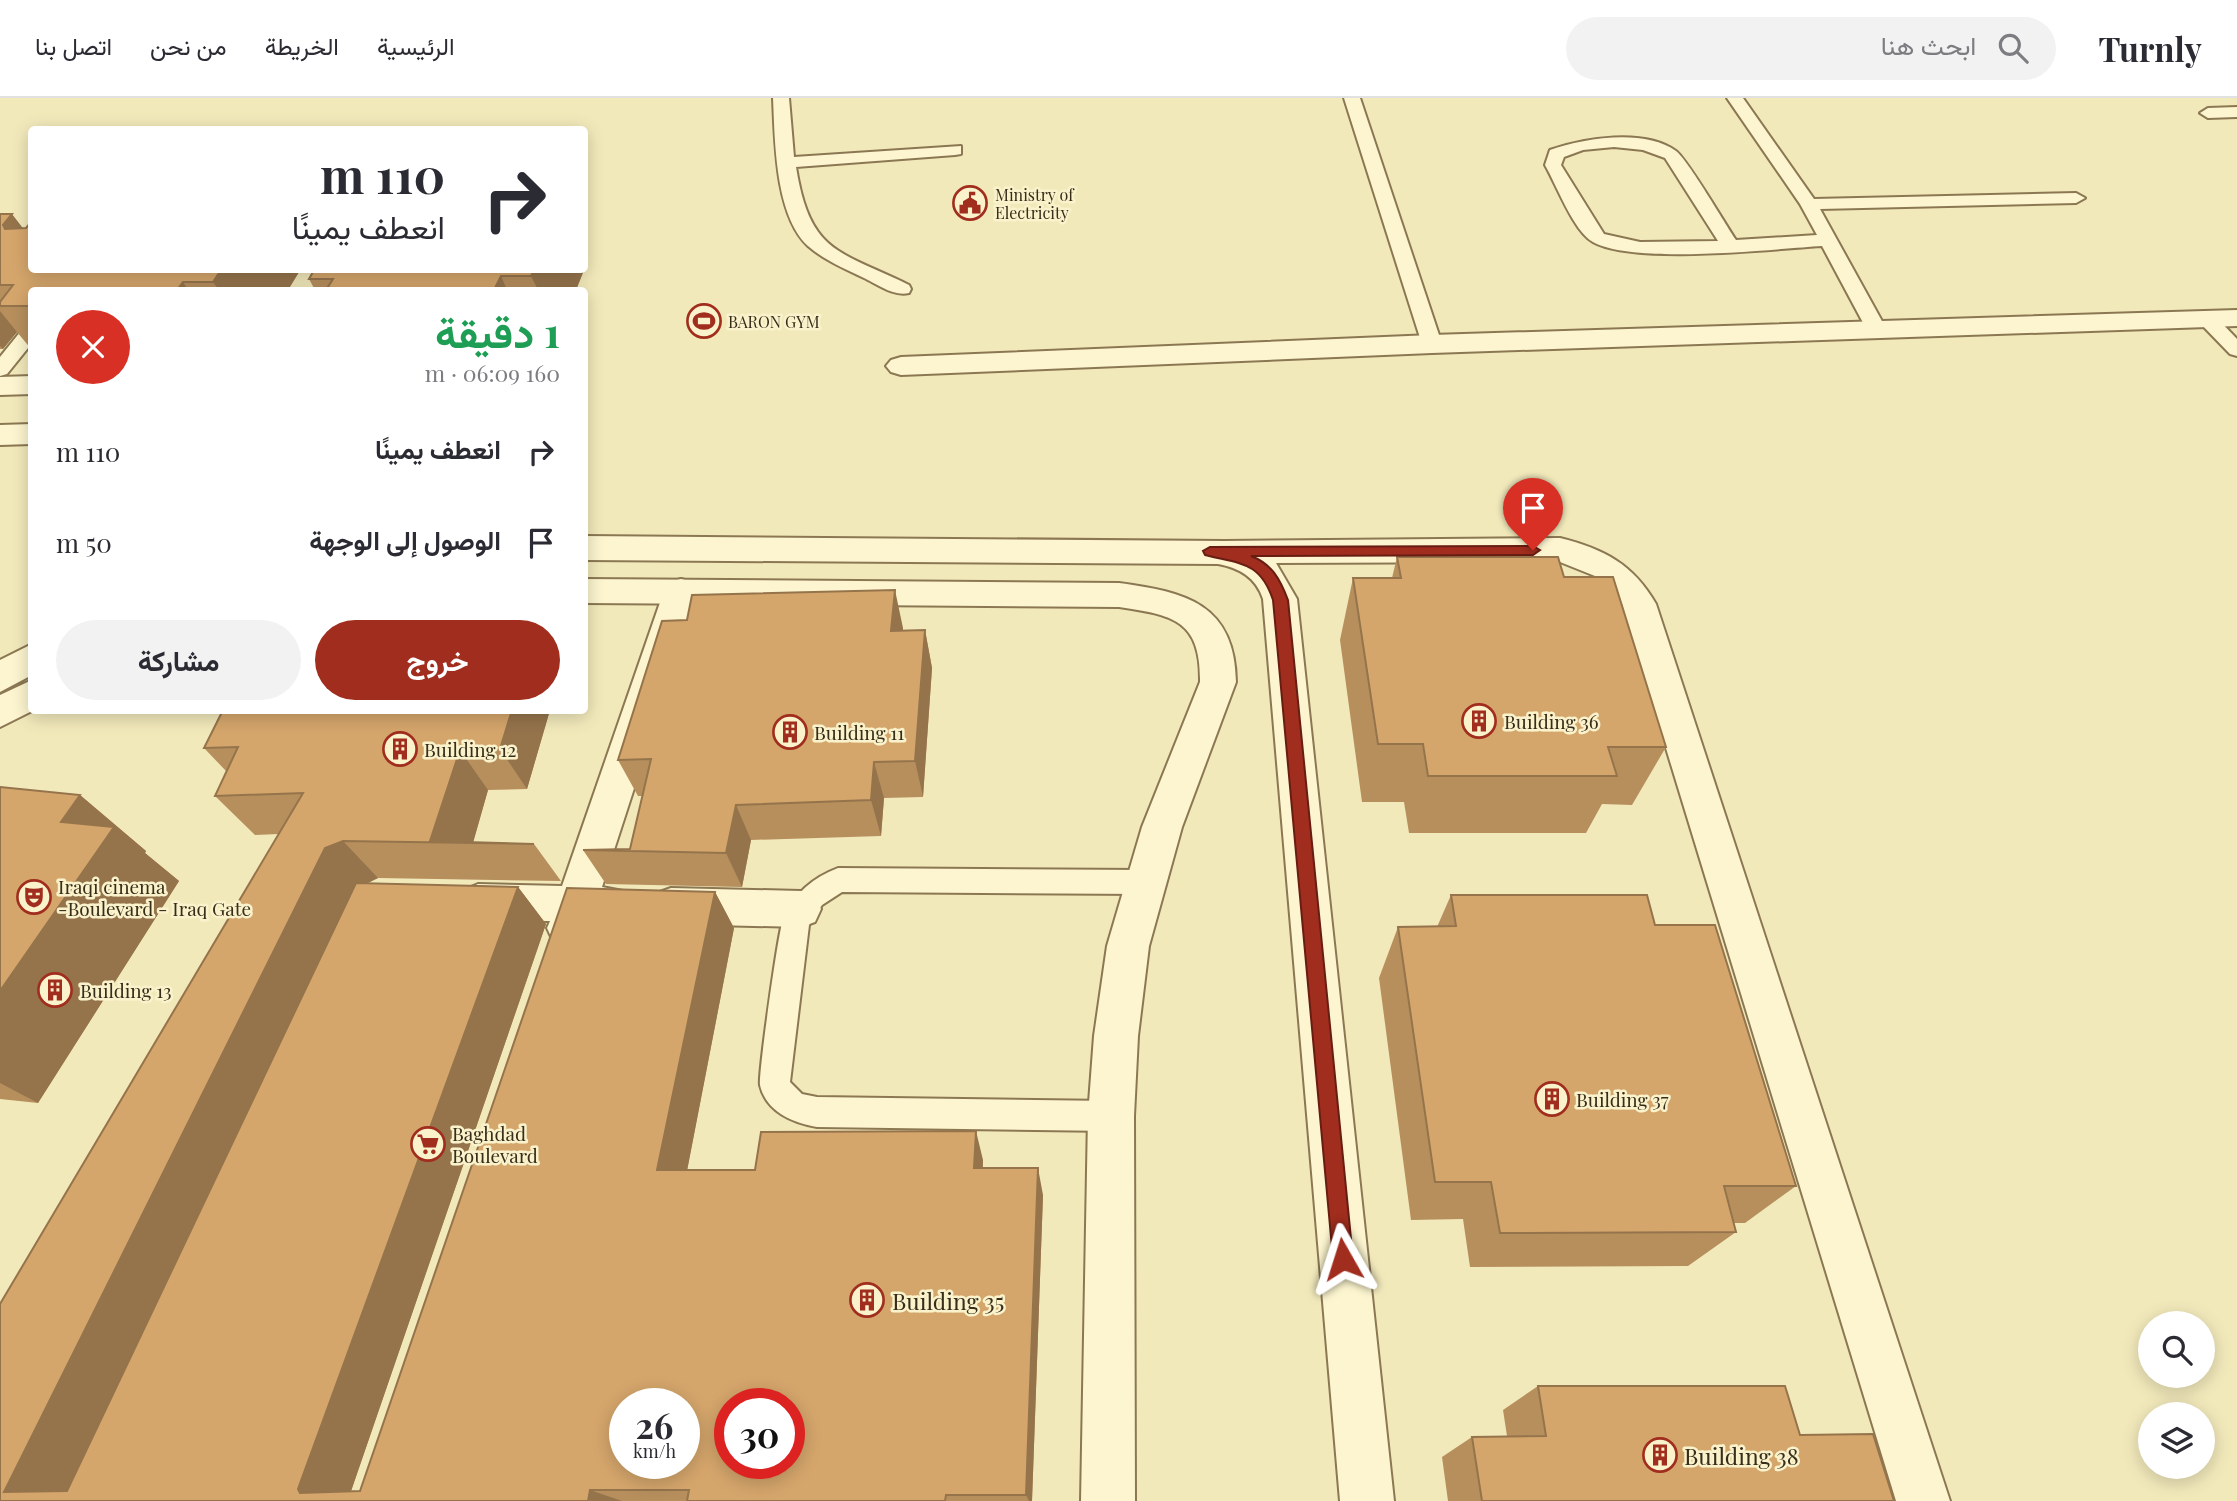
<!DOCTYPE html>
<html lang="ar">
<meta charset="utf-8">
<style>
:root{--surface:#fff;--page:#f2f2f3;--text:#2b2b33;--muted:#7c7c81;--line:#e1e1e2;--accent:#a02d1d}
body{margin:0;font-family:"Playfair Display",Vazirmatn,serif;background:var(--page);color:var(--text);direction:rtl;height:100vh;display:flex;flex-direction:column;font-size:26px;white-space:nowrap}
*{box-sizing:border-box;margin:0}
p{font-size:23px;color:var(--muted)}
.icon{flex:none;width:38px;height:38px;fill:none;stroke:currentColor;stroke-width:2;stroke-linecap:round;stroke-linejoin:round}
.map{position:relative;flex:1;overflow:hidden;direction:ltr}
.side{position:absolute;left:28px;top:189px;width:560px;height:427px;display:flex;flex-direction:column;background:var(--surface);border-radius:7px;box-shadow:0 4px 18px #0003;direction:rtl}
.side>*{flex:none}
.top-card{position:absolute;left:28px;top:28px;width:560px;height:147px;border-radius:7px;box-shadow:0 4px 18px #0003;direction:rtl;background:#fff;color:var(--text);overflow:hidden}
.buttons{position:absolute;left:2138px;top:1213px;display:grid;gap:14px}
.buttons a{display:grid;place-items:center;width:77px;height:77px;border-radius:50%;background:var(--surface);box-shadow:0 4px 18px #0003;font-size:35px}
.speed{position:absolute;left:609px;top:1290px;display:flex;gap:14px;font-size:35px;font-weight:700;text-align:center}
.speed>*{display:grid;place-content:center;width:91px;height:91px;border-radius:50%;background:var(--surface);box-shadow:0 4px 18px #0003;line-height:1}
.speed small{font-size:18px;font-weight:400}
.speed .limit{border:10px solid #d22;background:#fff;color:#111}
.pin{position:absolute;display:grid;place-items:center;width:60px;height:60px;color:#fff;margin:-72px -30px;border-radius:50% 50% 50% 0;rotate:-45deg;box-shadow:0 0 7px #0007}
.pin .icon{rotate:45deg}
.me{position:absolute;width:77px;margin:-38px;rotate:354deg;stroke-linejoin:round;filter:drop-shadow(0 0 5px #0008)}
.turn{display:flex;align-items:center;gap:24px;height:147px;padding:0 28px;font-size:32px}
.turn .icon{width:91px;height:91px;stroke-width:2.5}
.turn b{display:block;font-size:49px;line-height:60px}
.round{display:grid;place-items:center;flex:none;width:74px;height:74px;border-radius:37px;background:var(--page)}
.head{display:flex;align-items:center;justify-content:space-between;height:119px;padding:0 28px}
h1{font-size:42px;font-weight:700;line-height:52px;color:#1e9e55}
.primary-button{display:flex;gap:14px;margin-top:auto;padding:14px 28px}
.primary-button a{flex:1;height:80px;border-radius:42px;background:var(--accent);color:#fff;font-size:28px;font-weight:700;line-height:80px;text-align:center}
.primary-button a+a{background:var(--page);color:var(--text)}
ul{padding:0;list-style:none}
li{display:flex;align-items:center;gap:21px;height:91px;padding:0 28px}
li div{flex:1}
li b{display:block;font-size:26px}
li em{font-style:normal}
header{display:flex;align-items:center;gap:42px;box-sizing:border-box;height:98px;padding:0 35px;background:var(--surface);border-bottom:2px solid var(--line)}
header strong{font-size:33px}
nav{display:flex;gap:38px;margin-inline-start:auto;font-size:24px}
.search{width:490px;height:63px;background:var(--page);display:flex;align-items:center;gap:18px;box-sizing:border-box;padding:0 24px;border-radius:38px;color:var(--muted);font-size:26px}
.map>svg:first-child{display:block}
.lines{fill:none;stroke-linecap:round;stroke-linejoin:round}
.service-casing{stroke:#8b7853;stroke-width:4}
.pedestrian-casing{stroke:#8b7853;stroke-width:4}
.minor-casing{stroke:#8b7853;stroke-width:4}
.service{fill:#fcf5cf;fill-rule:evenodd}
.pedestrian{fill:#fcf5cf;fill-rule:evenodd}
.minor{fill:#fcf5cf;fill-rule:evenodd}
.wall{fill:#b78f5d}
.shaded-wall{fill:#95744c}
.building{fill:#d5a66c;stroke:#95744c;stroke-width:2;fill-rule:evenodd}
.route{fill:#a02d1d;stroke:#681d13;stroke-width:2}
.labels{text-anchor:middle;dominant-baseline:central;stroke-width:5;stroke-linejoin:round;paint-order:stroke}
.far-poi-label{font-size:16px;fill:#382d1a;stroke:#f9f2cb;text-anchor:start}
.poi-label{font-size:19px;fill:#382d1a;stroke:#f9f2cb;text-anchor:start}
.near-poi-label{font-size:23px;fill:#382d1a;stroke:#f9f2cb;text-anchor:start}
</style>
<header>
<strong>Turnly</strong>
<div class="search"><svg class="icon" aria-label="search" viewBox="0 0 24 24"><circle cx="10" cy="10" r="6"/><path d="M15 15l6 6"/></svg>ابحث هنا</div>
<nav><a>الرئيسية</a><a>الخريطة</a><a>من نحن</a><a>اتصل بنا</a></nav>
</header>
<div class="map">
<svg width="2237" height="1403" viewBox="0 0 2237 1403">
<rect width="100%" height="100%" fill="#f2e9bb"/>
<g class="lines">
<g class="service-casing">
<path id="service" d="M773,0H789L794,59L961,48V56L955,57L796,69C810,156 838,152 909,187L911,191L909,195C894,199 877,186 864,180C845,171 824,162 808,148C775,117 775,43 773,0Z
M1344,0H1360L1442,246L1439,250H1425L1422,246Z
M1727,0H1743L1814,101L2076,95L2085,100L2076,105L1820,111L1888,234L1878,240L1868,234L1822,148C1772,151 1634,167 1593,144C1574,134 1556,86 1545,67L1550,52C1583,40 1645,30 1676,53C1688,62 1725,126 1736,142L1817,137L1800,106ZM1614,49L1643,52L1665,60L1718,143L1640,144L1604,136L1561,67L1564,59L1583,52Z
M2237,9V19L2208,20L2200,15L2208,10Z
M2207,215L2214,217L2237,241V258L2230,256L2200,225L2197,221L2200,217Z
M32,226V245L7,276L0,278V259L25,228Z
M838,770L1144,772L1154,776L1158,784L1154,792L1144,796L842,794L822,807L809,827L790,984L802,996L817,999L1111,1003L1122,1007L1126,1018L1122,1029L1111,1033L817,1029C793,1025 766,1014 760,987C758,978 779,827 784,818C795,795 814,779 838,770Z"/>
</g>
<g class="pedestrian-casing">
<path id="pedestrian" d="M681,481L693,484L698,493L602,789L628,794L634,807L628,820L614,825L591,824L583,843L568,848L553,843L547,830L550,823L478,822L464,816L458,804L464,792L478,786L562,788L664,493L669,484Z
M671,790L801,793L815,798L821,811L815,824L801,829L671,826L657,821L651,808L657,795Z"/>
</g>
<g class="minor-casing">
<path id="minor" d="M2237,212V228L1432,255L901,277L891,274L886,268L891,262L901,259L1432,237Z
M32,278V296L0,297V279Z
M32,326V346L0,347V327Z
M584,438L1224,443L1560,440C1604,451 1633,466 1656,506L1950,1403H1896L1622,506L1595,478L1560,464L1276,465L1297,501L1394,1403H1340L1263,501C1256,479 1239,470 1218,466L584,462Z
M584,481L1119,485C1186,494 1235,506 1236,584L1182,729L1149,848L1138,938L1134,1018L1135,1403H1081L1088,1018L1094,938L1107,848L1142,729L1200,584C1201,522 1173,517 1119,509L584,505Z
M32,546V577L0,594V562Z
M32,582L34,612L0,629V597Z"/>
</g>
<use href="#service" class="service"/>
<use href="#pedestrian" class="pedestrian"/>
<use href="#minor" class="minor"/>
</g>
<path class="wall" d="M0,116L32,172H297L299,174L288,192H32V252L17,234L3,251H0Z
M584,172L576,192H315L309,181Z
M1397,459L1564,479L1666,649L1632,707L1602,706L1586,735H1409L1404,704H1362L1340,542L1353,480H1392Z
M903,530V533L925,532L932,570L923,699L884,700L881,738L751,742L742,789L606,786L583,752L630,751L642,698H638L618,662Z
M550,612L527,691L488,692L473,744L534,746L561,783L378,780L367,785L518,789L546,826L351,1393H360L715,794L734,830L687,1072H755L983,1062V1070L1043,1097L1032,1403H0L279,736L255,737L215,698L226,673L204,650Z
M0,689L80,697L146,753L145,755L179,783L38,1005L0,1001Z
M1451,797L1655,827L1796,1088L1745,1125H1734L1736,1134L1688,1168L1470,1169L1463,1121L1411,1122L1379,880L1398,829H1437Z
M1538,1288L1800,1337L1894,1403H1448L1442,1359L1472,1339L1507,1338L1503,1312Z"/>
<path class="shaded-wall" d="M12,116L32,142L5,131L3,127Z
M221,172H297L299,174L288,192H219L213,184Z
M534,172H584L576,192H538L531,178Z
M501,178L507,192H494Z
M183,184L188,192H177Z
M0,213L17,234L3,251L0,248Z
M895,492L903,530L900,571L891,533Z
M925,532L932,570L923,699L915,663Z
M512,612H550L527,691L500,651Z
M460,652L488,692L473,745L430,743Z
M874,664L884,700L881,738L871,702Z
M80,697L146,753L145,755L179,783L38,1005L0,985V893L61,724Z
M736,707L751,742L742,789L726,755Z
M343,743L378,780L362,788L72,1403L4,1394L325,750Z
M518,789L546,826L348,1402L300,1395L298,1391Z
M715,794L734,830L682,1099L657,1072Z
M976,1033L983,1062L981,1097L974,1070Z
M1038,1070L1043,1097L1032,1403H1029L1026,1397Z
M590,1392L622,1403H588Z"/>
<path class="building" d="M0,116H12L3,127L5,131L26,130L32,123V172H221L213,184H183L177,192H32V208H0V204L13,187H0Z
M314,172H534L531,178H501L494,192H326L333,181H309Z
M1397,459H1558L1564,479H1613L1666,649H1608L1617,678H1428L1423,646H1378L1353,480H1401Z
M895,492L891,533L925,532L915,663L874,664L871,702L736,707L726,755L583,752L630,751L651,661L618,662L662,523L687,522L692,497Z
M223,612H512L500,651L460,652L430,743L534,746L343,743L325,750L4,1394L67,1393L356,785L518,789L298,1391L300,1395L360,1393L567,790L715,794L657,1072H755L761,1034L976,1033L974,1070H1038L1026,1397H946L945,1403H687L689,1392H590L588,1403H0V1206L303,695L215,698L238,649L204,650ZM625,1306H684V1365H625ZM730,1306H789V1365H730Z
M0,689L80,697L61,724L114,729L0,893Z
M1451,797H1647L1655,827H1715L1796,1088H1724L1736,1134L1500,1135L1491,1084H1435L1398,829L1456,828Z
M1538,1288H1785L1800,1337L1873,1336L1894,1403H1482L1472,1339L1546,1338Z"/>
<path class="route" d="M1533,448L1540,452L1533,457L1251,458C1272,466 1280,481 1288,502L1353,1161L1351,1168L1343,1171L1336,1168L1333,1161L1273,502C1260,463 1240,466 1205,457L1203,453L1210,449Z"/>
<defs>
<g id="civic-ring" transform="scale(1.75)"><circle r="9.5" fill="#f9f2cb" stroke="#a02d1d" stroke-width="1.5"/><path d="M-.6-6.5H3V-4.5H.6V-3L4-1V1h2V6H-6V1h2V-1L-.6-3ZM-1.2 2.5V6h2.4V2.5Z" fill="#a02d1d"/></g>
<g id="stadium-ring" transform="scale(1.75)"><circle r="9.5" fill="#f9f2cb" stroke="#a02d1d" stroke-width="1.5"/><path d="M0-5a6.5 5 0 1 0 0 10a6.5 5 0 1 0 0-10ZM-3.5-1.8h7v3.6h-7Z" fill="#a02d1d"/></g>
<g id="building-ring" transform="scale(1.75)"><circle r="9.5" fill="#f9f2cb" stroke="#a02d1d" stroke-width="1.5"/><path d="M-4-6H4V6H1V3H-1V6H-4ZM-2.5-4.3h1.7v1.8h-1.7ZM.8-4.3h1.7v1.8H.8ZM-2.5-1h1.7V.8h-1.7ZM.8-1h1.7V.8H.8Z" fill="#a02d1d"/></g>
<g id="theatre-ring" transform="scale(1.75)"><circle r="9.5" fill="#f9f2cb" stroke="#a02d1d" stroke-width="1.5"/><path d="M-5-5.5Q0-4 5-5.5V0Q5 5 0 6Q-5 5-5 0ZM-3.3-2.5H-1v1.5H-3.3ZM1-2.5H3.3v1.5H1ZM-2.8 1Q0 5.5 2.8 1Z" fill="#a02d1d"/></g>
<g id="supermarket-ring" transform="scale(1.75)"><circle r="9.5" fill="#f9f2cb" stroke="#a02d1d" stroke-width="1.5"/><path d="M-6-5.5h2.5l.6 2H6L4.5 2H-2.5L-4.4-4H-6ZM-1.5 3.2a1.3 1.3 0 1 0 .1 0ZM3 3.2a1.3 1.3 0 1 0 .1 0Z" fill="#a02d1d"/></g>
</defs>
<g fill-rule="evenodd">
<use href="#civic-ring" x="970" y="105"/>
<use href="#stadium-ring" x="704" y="223"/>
<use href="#building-ring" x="1479" y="623"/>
<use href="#building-ring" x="790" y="634"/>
<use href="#building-ring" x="400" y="651"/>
<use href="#theatre-ring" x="34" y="799"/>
<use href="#building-ring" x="55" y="892"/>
<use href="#building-ring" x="1552" y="1001"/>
<use href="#supermarket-ring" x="428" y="1046"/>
<use href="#building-ring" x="867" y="1202"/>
<use href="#building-ring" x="1660" y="1357"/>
</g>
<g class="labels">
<g class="far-poi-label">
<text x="995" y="96">Ministry of<tspan x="995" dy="18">Electricity</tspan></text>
<text x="728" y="223">BARON GYM</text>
</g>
<g class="poi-label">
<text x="1504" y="623">Building 36</text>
<text x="814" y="634">Building 11</text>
<text x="424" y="651">Building 12</text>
<text x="58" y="788">Iraqi cinema<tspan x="58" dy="22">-Boulevard - Iraq Gate</tspan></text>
<text x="80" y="892">Building 13</text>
<text x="1576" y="1001">Building 37</text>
<text x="452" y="1035">Baghdad<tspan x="452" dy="22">Boulevard</tspan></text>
</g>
<g class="near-poi-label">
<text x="892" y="1202">Building 35</text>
<text x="1684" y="1357">Building 38</text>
</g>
</g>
</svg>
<div class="buttons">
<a><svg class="icon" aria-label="search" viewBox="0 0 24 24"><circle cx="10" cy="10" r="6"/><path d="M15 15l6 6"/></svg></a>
<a><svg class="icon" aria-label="layers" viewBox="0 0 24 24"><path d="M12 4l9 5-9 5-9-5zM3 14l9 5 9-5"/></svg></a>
</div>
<div class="speed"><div>26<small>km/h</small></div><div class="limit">30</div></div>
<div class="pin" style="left:1533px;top:452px;background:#d93025"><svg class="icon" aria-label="arrive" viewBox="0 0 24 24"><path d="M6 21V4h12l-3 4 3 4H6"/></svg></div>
<svg class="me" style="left:1343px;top:1161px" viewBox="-20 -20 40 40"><path d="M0-17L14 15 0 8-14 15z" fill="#a02d1d" stroke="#fff" stroke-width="4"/></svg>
<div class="top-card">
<div class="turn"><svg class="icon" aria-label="right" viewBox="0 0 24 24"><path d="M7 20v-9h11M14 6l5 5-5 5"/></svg><div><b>110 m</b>انعطف يمينًا</div></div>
</div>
<section class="side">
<div class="head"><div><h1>1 دقيقة</h1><p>160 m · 06:09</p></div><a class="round" style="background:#d93025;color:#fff"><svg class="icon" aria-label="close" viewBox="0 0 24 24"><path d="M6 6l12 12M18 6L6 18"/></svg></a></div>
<ul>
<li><svg class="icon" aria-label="right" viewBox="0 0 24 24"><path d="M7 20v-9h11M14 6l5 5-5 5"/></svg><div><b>انعطف يمينًا</b></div><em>110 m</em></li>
<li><svg class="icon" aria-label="arrive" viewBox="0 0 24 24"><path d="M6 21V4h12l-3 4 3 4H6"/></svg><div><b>الوصول إلى الوجهة</b></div><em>50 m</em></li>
</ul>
<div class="primary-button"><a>خروج</a><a>مشاركة</a></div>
</section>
</div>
